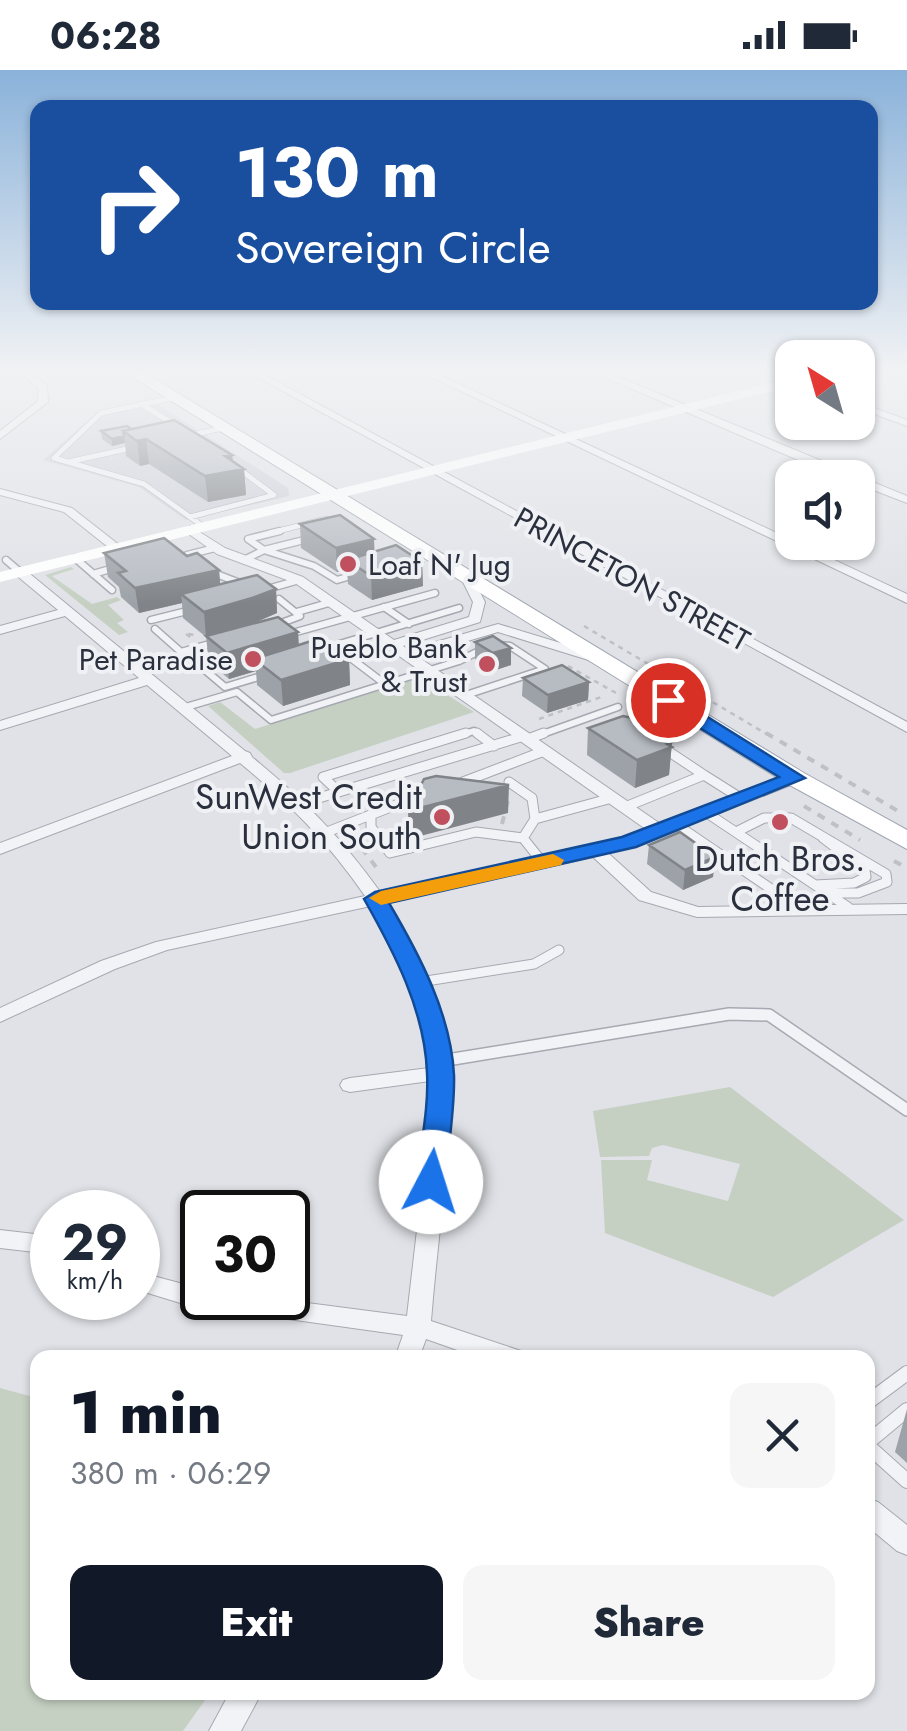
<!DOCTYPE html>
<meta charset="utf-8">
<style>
:root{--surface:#fff;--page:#f6f6f7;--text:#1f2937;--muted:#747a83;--accent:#111827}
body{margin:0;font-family:Jost,sans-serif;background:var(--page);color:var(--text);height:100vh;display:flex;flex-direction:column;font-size:38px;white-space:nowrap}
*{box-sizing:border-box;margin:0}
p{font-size:32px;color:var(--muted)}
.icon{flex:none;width:55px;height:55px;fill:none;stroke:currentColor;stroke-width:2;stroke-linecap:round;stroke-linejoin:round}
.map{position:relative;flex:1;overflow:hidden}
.drawer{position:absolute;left:30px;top:1280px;width:845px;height:350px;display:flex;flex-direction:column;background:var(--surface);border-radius:20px;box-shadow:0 2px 8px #0004}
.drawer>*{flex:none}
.banner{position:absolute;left:30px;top:30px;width:848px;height:210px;border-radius:20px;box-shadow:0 2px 8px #0004;background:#1a4fa0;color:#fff;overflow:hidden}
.needle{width:65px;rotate:323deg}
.tools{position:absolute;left:775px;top:270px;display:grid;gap:20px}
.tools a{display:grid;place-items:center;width:100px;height:100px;border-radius:20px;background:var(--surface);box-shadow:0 2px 8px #0004;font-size:50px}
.speed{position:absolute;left:30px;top:1120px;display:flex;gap:20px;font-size:50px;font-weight:700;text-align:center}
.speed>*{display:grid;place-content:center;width:130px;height:130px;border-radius:50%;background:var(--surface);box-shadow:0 2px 8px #0004;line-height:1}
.speed small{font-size:25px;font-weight:400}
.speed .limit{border:5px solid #111;border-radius:15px;background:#fff;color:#111}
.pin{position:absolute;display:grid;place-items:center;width:85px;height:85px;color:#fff;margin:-42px;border:5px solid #fff;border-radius:50%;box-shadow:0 2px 10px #0007}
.me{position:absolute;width:110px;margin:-55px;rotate:5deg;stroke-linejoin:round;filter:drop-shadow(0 0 8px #0008)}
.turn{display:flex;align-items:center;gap:35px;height:210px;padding:0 40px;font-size:45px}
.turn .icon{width:130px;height:130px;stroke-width:2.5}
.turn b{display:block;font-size:70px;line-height:85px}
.round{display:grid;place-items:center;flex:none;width:105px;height:105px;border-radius:20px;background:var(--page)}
.headline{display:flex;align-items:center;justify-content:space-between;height:170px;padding:0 40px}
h1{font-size:60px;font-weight:800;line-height:75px;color:var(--accent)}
.cta{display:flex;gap:20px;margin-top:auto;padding:20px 40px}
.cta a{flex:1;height:115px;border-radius:20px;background:var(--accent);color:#fff;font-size:40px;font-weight:800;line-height:115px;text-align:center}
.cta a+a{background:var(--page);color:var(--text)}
.status{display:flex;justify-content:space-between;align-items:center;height:70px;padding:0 50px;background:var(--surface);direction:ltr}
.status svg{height:28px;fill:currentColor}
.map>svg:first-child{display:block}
.built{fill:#ced1d9}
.green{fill:#c5d0c2}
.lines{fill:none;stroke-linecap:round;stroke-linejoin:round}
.lane-far4-casing{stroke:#a6a9b1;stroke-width:6}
.lane-far3-casing{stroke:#a6a9b1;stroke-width:9}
.lane-far2-casing{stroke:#a6a9b1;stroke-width:11}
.lane-far1-casing{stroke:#a6a9b1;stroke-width:14}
.lane-casing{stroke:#a6a9b1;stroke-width:16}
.street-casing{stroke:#a6a9b1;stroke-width:2}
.primary-casing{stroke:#a0a7b2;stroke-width:2}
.path-far1{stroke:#bec0c6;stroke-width:2.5;stroke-dasharray:5 5;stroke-linecap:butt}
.path{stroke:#bec0c6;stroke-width:4;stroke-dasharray:8 8;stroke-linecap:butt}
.lane-far4{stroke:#f2f3f6;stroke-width:5}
.lane-far3{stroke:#f2f3f6;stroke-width:6}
.lane-far2{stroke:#f2f3f6;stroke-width:9}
.lane-far1{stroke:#f2f3f6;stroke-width:11}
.lane{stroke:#f2f3f6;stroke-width:14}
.street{fill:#f2f3f6;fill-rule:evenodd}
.secondary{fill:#fff;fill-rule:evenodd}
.primary{fill:#fff;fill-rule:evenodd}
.wall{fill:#9da2a8}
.shaded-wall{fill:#808488}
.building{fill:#b7bcc3;stroke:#808488;stroke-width:2.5}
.route{fill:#1a73e8;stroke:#114b97;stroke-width:2.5}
.slow{fill:#f59e0b}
.poi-dot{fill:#c1505e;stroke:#eff1f5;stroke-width:4}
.labels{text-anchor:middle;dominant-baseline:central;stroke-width:8;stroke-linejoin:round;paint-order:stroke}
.far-poi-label{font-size:30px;fill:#2a303d;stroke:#eff1f5;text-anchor:end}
.far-street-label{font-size:30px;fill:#2a303d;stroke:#eff1f5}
.poi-label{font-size:35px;fill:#2a303d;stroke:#eff1f5;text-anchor:end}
</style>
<div class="status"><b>06:28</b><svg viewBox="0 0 49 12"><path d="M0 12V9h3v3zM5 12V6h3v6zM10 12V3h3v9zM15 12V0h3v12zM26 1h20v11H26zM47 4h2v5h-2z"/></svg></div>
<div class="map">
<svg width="907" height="1661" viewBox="0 0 907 1661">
<rect width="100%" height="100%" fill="#e0e2e7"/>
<path class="built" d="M153,331L288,418L289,426L186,450L139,417L43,390L97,342Z"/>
<path class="green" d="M71,497L74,499L52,506L92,534L117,527L121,530L108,535L124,550L117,553L128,562L119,565L45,505Z
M419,607L474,642L290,703H284L208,636L220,632L255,659Z
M730,1017L904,1150L773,1227L605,1163L601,1090H652L647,1110L728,1131L740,1094L663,1075L652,1078L649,1086L600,1087L593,1041Z
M0,1318L37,1328L38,1622L210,1623L183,1661H0Z"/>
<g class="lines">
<g class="lane-far4-casing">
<path id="lane-far4" d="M173,328L101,343L54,388L144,414L204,457
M141,334L177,356
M186,366L223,358
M68,392L136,377
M190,447L274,425L235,396
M270,463L326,449L343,460L330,463"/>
</g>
<g class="lane-far3-casing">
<path id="lane-far3" d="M280,461L248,469L264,480L340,461
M187,485L215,478
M75,488L112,520
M6,490L20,502
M244,490L264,480L314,496L337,510L357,504
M93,504L114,498
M219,505L245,515
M264,520L299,510
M384,537L409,554
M297,542L332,532
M151,550L191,540
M276,555L300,546L279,529
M155,559L181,582L217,572
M289,564L435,523
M323,579L459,538
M216,582L192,589L225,617L265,605
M348,586L385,614
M466,625L545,599L510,576L498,575
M186,637L237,622L271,650L459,591L483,579
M458,666L474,661L480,666
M537,666L618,637"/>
</g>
<g class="lane-far2-casing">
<path id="lane-far2" d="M477,663L494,676
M528,669L544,663
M665,679L704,705
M463,712L544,681
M509,712L532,728L535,749
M339,722L323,707L466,663
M299,734L524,666
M625,737L704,705L742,729
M707,743L848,837
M371,747V757L390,783L476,762L523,768L543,793
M677,755L780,825
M327,762L424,724
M736,762L764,748H791L886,804L887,812L858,823H826
M523,768L535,749L612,728
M815,815L854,813L866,807L865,800L823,768
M420,912L534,894L559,880"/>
</g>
<g class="lane-far1-casing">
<path id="lane-far1" d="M441,991L729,944L769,945L907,1040"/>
</g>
<g class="lane-casing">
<path id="lane" d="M868,1332L907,1303
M868,1372L907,1340
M868,1376L907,1411"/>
</g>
<g class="street-casing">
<path id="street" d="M19,302H29L47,316L48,332L0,369V361L38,331L39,319Z
M248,302H259L907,652V662Z
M421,302H433L907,524V533Z
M593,302H606L907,426V433L858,414V408H840Z
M765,302H778L792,308V314Z
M858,332L907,350V356L858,338Z
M0,419L72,438L123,478L113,481L64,442L0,425Z
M190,456L225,478L303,507L394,570L469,547L473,532L460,506L470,503L485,532L480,552L403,576L408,580L498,554L600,585V591L595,592L498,562L417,586L662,755L789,705H801L803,708L801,711L666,764L608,783L651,822L698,837L907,834V844L697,847L639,830L593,787L387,832C413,874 435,917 446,966C452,996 450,1028 449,1058C445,1123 436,1187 431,1251L521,1281L524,1288H480L426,1269L419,1288H395L403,1265L187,1235L138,1220V1202L202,1219V1228H269L407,1246L424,1100L430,1011L350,1022L343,1020L340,1015L343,1010L350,1008L429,998C425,938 402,886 371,836L167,880L115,899L0,952V938L101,891L156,872L365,826C328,772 291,735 240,693L0,784V773L232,686L147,615L0,660V651L139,608L65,546L0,564V556L58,540L16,505V499H24L245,681L250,683L252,687C305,731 340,766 381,823L592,777L647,760L295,513L217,484L186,462L184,460Z
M0,1160L52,1166V1184L0,1178Z
M868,1429L878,1432L907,1455V1485L897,1481L868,1457Z
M230,1622H262L241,1661H209Z"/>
</g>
<g class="primary-casing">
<path id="primary" d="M125,302H143L804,703L907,760V779L786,713Z"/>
</g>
<path class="path-far1" d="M584,556L770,666
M190,567L185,563L198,566
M568,596L616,623
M539,649L604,626"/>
<path class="path" d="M766,663L903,744
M804,736L860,770
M502,754L508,730
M352,765L376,797
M894,791L907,798"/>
<use href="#lane-far4" class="lane-far4"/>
<use href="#lane-far3" class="lane-far3"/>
<use href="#lane-far2" class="lane-far2"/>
<use href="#lane-far1" class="lane-far1"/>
<use href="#lane" class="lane"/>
<use href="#street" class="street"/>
<path class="secondary" d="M792,308V316L0,512V502Z"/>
<use href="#primary" class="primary"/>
</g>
<path class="wall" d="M131,359L232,385L233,391L244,399L246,425L208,432L149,394L140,396L126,386L125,373L112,376L102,369L101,361Z
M300,454L374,469V482L422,492L423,516L372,530L348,514L347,500L337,502L301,478Z
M104,483L187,486L219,500L220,514L276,519L277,543L254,553L298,562L299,575L349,589L350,615L283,636L257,615L256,601L229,609L209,592L206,567L183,548L182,533L139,543L121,527L119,517L108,507Z
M475,572L511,578V595L493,601L475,589Z
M523,608L589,612L588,630L547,643L522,626Z
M588,658L672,672L669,705L635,718L587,685Z
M649,775L715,787L713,807L683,820L647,794Z
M907,1339V1393L895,1382Z"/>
<path class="shaded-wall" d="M124,366L125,373L112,376V369Z
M146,369L149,394L140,396L137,371Z
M232,385L234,401L244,399L246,425L208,432L205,406L225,386Z
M374,469L375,492L347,490V500L337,502L336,478Z
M422,492L423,516L372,530L371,506Z
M219,500L221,524H181L182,533L139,543L135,518Z
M276,519L277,543L254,553L206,567L204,542Z
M298,562L299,588L254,589L256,601L229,609L227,583Z
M511,578V595L493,601V583Z
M349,589L350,615L283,636L281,610Z
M589,612L588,630L547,643L548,625Z
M672,672L669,705L635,718L637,690Z
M509,715L508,743L409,769L408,741Z
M715,787L713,807L683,820L685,800Z"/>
<path class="building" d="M174,350L232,385L225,386L244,399L205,406L146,369L137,371L123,361Z
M127,356L131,359L123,361L124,366L112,369L101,361Z
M340,445L374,469L336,478L300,454Z
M164,468L187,486L197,483L219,500L135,518L118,503L126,501L104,483Z
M396,475L422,492L371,506L347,490Z
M257,505L276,519L252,528L204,542L181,524Z
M278,547L298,562L227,583L206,566Z
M493,566L511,578L493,583L475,572Z
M321,568L349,589L281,610L254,589Z
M562,595L589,612L548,625L523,608Z
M623,646L632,648L672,672L667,674L672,677L637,690L588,658Z
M436,706L509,715L408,741L424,709Z
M680,762L715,787L685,800L649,775Z"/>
<linearGradient id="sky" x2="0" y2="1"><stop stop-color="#8ab2da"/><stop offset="0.56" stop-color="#f1f2f4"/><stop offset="1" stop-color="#f1f2f4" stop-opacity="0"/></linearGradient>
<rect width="907" height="535" fill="url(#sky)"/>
<path class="route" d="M661,626H674L805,708L636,777L389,833C419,884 451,944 454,1005C455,1040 448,1077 445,1112L441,1120H421L417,1112C420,1077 429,1039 427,1003C425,941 394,882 364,829L375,822L622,767L779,707L661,634Z"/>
<path class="slow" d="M553,784L564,790L561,795L381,835L369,828L381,821Z"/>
<g class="poi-dot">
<circle cx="348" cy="494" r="10"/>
<circle cx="253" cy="589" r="10"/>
<circle cx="487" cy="594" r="10"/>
<circle cx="442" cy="747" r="10"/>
<circle cx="780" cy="752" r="10"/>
</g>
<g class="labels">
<g class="far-poi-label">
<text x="368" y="494" text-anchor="start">Loaf N' Jug</text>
<text x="467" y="577">Pueblo Bank<tspan x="467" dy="34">&amp; Trust</tspan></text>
<text x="233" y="589">Pet Paradise</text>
</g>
<g class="far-street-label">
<text transform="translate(632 509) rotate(29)">PRINCETON STREET</text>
</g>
<g class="poi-label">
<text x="422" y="727">SunWest Credit<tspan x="422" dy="40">Union South</tspan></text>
<text x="780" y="789" text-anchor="middle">Dutch Bros.<tspan x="780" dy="40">Coffee</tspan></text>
</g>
</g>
</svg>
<div class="tools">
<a><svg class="needle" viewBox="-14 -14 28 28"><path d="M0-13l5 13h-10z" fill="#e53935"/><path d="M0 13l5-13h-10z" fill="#747a83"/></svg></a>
<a><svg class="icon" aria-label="sound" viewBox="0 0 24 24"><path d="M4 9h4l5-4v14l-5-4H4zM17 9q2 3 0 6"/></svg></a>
</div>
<div class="speed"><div>29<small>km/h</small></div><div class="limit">30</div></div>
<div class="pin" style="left:668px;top:630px;background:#d93025"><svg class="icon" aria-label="arrive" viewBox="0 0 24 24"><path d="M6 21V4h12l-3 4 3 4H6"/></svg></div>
<svg class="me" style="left:431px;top:1112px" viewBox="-20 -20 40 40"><circle r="19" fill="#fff"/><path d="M0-13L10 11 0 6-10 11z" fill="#1a73e8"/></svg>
<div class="banner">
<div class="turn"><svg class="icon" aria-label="right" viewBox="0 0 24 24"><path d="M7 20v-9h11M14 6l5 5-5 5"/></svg><div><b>130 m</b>Sovereign Circle</div></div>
</div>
<section class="drawer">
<div class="headline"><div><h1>1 min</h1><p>380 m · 06:29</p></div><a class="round"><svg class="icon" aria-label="close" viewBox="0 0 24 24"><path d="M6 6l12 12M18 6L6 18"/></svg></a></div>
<div class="cta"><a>Exit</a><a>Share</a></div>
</section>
</div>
